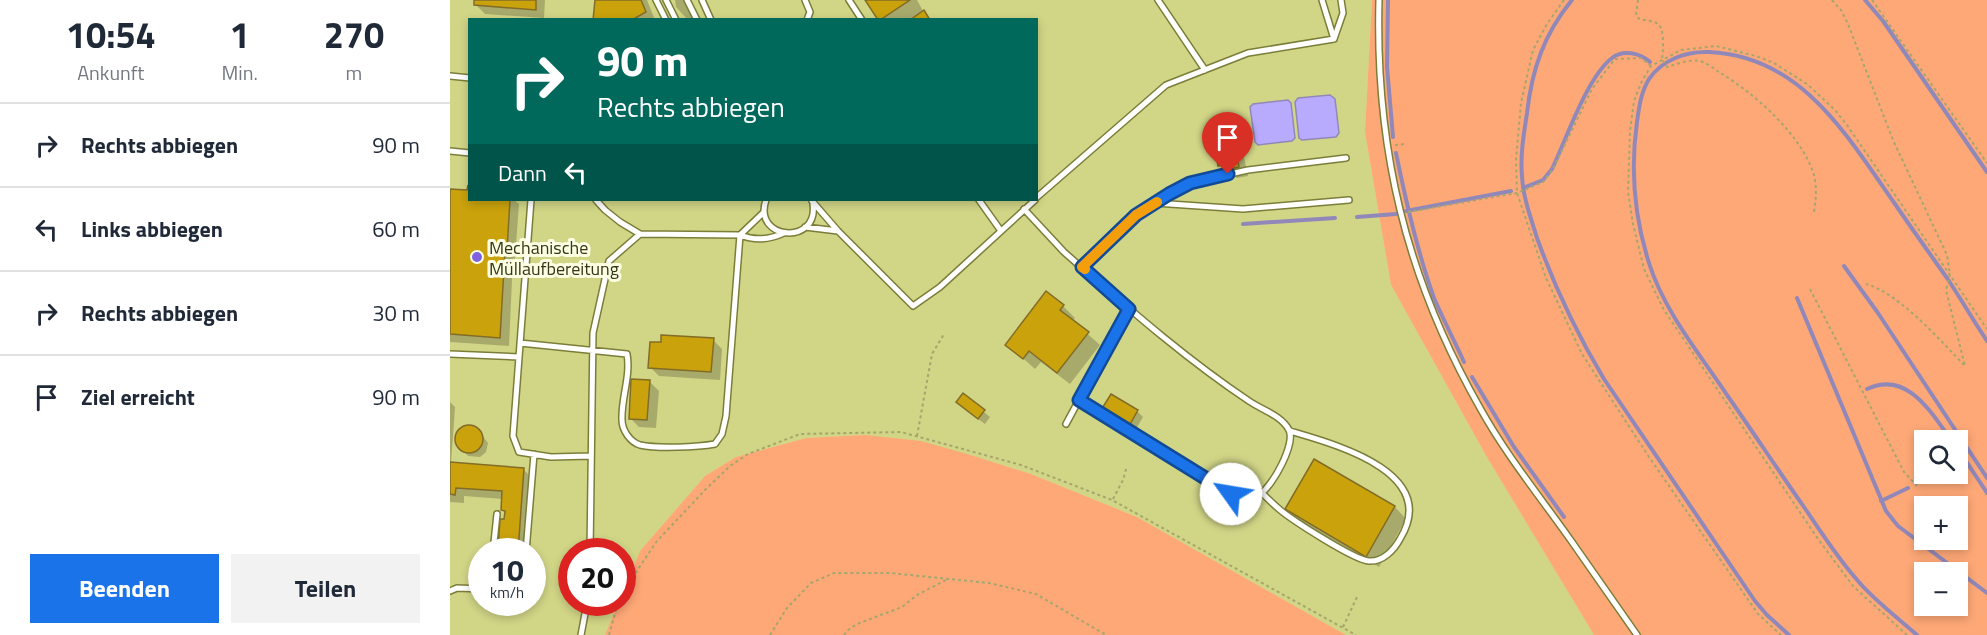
<!DOCTYPE html>
<html lang="de">
<meta charset="utf-8">
<style>
:root{--surface:#fff;--page:#f2f2f3;--text:#1f2937;--muted:#747a83;--line:#e0e1e3;--accent:#1a73e8}
body{margin:0;font-family:"Titillium Web",sans-serif;background:var(--page);color:var(--text);height:100vh;display:flex;flex-direction:column;font-size:22px;white-space:nowrap}
*{box-sizing:border-box;margin:0}
p{font-size:20px;color:var(--muted)}
.icon{flex:none;width:33px;height:33px;fill:none;stroke:currentColor;stroke-width:2;stroke-linecap:round;stroke-linejoin:round}
.map{position:relative;flex:1;overflow:hidden}
.drawer{display:flex;flex-direction:column;background:var(--surface);width:450px}
.drawer>*{flex:none}
.guide{position:absolute;left:18px;top:18px;width:570px;height:183px;border-radius:0px;box-shadow:0 3px 9px #0003;background:#00695c;color:#fff;overflow:hidden}
.buttons{position:absolute;left:1464px;top:430px;display:grid;gap:12px}
.buttons a{display:grid;place-items:center;width:54px;height:54px;border-radius:0px;background:var(--surface);box-shadow:0 3px 9px #0003;font-size:30px}
.speed{position:absolute;left:18px;top:538px;display:flex;gap:12px;font-size:30px;font-weight:700;text-align:center}
.speed>*{display:grid;place-content:center;width:78px;height:78px;border-radius:50%;background:var(--surface);box-shadow:0 3px 9px #0003;line-height:1}
.speed small{font-size:15px;font-weight:400}
.speed .limit{border:9px solid #d22;background:#fff;color:#111}
.pin{position:absolute;display:grid;place-items:center;width:51px;height:51px;color:#fff;margin:-62px -26px;border-radius:50% 50% 50% 0;rotate:-45deg;box-shadow:0 0 6px #0007}
.pin .icon{rotate:45deg}
.me{position:absolute;width:66px;margin:-33px;rotate:302deg;stroke-linejoin:round;filter:drop-shadow(0 0 4px #0008)}
.turn{display:flex;align-items:center;gap:21px;height:126px;padding:0 30px;font-size:27px}
.turn .icon{width:78px;height:78px;stroke-width:2.5}
.turn b{display:block;font-size:42px;line-height:51px}
.then{display:flex;align-items:center;height:57px;padding:0 30px;background:#0003;gap:12px;font-size:22px}
.eta{display:flex;justify-content:space-evenly;align-items:center;height:102px;text-align:center}
.eta b{font-size:36px;font-weight:700;line-height:42px}
.cta{display:flex;gap:12px;margin-top:auto;padding:12px 30px}
.cta a{flex:1;height:69px;border-radius:0px;background:var(--accent);color:#fff;font-size:24px;font-weight:700;line-height:69px;text-align:center}
.cta a+a{background:var(--page);color:var(--text)}
ul{padding:0;list-style:none}
li{display:flex;align-items:center;gap:18px;height:84px;padding:0 30px;border-top:2px solid var(--line)}
li div{flex:1}
li b{display:block;font-size:22px}
li em{font-style:normal}
main{display:flex;flex:1;min-height:0}
.map>svg:first-child{display:block}
.built{fill:#d1d586;fill-rule:evenodd}
.green{fill:#fea877;fill-rule:evenodd}
.water{fill:#b8abfe;stroke:#9188ba;stroke-width:1.5}
.shadow{fill:#0003}
.lines{fill:none;stroke-linecap:round;stroke-linejoin:round}
.stream{stroke:#9188ba;stroke-width:4}
.building{fill:#caa20c;stroke:#826c27;stroke-width:1.5}
.service-casing{stroke:#7b7e39;stroke-width:8}
.path{stroke:#a4a66e;stroke-width:2;stroke-dasharray:3 3;stroke-linecap:butt}
.service{stroke:#fff;stroke-width:5}
.route-casing{stroke:#114b97;stroke-width:15}
.route{stroke:#1a73e8;stroke-width:10}
.slow{stroke:#f59e0b;stroke-width:10}
.poi-dot{fill:#7f62dd;stroke:#fdffe3;stroke-width:2}
.labels{text-anchor:middle;dominant-baseline:central;stroke-width:6;stroke-linejoin:round;paint-order:stroke}
.poi-label{font-size:18px;fill:#36371a;stroke:#fdffe3;text-anchor:start}
</style>
<main>
<section class="drawer">
<div class="eta">
<div><b>10:54</b><p>Ankunft</p></div>
<div><b>1</b><p>Min.</p></div>
<div><b>270</b><p>m</p></div>
</div>
<ul>
<li><svg class="icon" aria-label="right" viewBox="0 0 24 24"><path d="M7 20v-9h11M14 6l5 5-5 5"/></svg><div><b>Rechts abbiegen</b></div><em>90 m</em></li>
<li><svg class="icon" aria-label="left" viewBox="0 0 24 24"><path d="M17 20v-9H6M10 6l-5 5 5 5"/></svg><div><b>Links abbiegen</b></div><em>60 m</em></li>
<li><svg class="icon" aria-label="right" viewBox="0 0 24 24"><path d="M7 20v-9h11M14 6l5 5-5 5"/></svg><div><b>Rechts abbiegen</b></div><em>30 m</em></li>
<li><svg class="icon" aria-label="arrive" viewBox="0 0 24 24"><path d="M6 21V4h12l-3 4 3 4H6"/></svg><div><b>Ziel erreicht</b></div><em>90 m</em></li>
</ul>
<div class="cta"><a>Beenden</a><a>Teilen</a></div>
</section>
<div class="map">
<svg width="1537" height="635" viewBox="0 0 1537 635">
<rect width="100%" height="100%" fill="#dee19a"/>
<path class="built" d="M0,0H922L915,132L941,285L1038,459L1144,635H896L687,517L581,474L524,456L415,435L356,438L286,457L255,476L190,551L173,593L172,552H122V603H168L155,635H0ZM20,20H586V200H20ZM32,552H82V603H32Z"/>
<path class="green" d="M922,0H1537V635H1144L1038,459L941,285L915,132ZM1474,441H1508V474H1474ZM1474,507H1508V540H1474ZM1474,573H1508V606H1474Z
M415,435L471,441L524,456L581,474L687,517L896,635H155L168,603H172L173,593L190,551L255,476L286,457L356,438Z"/>
<path class="water" d="M880,95L885,99L889,133L886,137L852,140L849,138L845,102L848,98Z
M838,100L841,103L845,138L842,141L808,145L805,142L800,107L803,104Z"/>
<path class="shadow" d="M26,0H95L94,18L35,14L26,5Z
M146,0H197L205,20H145Z
M225,0H236L246,9L247,13L245,14L248,20H238L226,7Z
M417,0H467L473,11L481,20H430Z
M780,125L789,134L798,176L787,178L782,173L778,174L769,165L771,133Z
M0,191L20,192V200H64L69,204L65,259L63,258L59,346L0,342Z
M613,306L625,318L623,321L650,345L620,384L591,362L585,369L557,344Z
M263,340L272,349L270,380L209,376L200,367Z
M200,382L209,391L206,428L189,427L180,418Z
M513,395L540,417L535,424L513,408Z
M0,402L5,407L1,464L73,469L82,478L77,552H49L55,521L56,513L52,510L53,499L14,496V503L0,502Z
M653,410L687,411L693,417L685,431L659,415Z
M18,426L27,429L38,443L36,452L30,457L18,456L6,442L10,430Z
M865,461L945,507L956,519L929,567L849,521L837,509Z"/>
<g class="lines">
<path class="stream" d="M938,0L937,67L943,137
M1122,0C1094,34 1082,69 1077,113C1074,133 1070,155 1072,176C1073,198 1081,218 1087,238C1105,288 1127,334 1154,379L1305,601L1317,615L1339,635
M1415,0L1433,21L1537,172
M946,153C956,202 967,251 984,298C993,319 1004,340 1014,362
M1073,188L1093,180L1102,169C1116,140 1137,77 1162,58C1173,49 1190,53 1200,62
M956,211L1061,191
M907,217L946,214
M793,224L885,218
M1394,266L1428,313L1537,478
M1347,298L1436,511L1448,526L1537,593
M1022,377L1064,447L1114,517
M1417,389C1458,370 1481,413 1502,441
M1508,449L1537,493
M1431,501L1458,488
M1467,635C1447,617 1425,601 1408,581C1388,559 1371,532 1354,507C1328,470 1303,432 1277,395C1249,353 1214,311 1199,263C1184,216 1180,171 1187,122C1189,107 1191,92 1199,79C1212,60 1236,51 1259,52C1352,56 1397,136 1445,204C1462,229 1480,254 1497,278C1511,299 1523,320 1537,341"/>
</g>
<path class="building" d="M24,0H86V10L24,5Z
M145,0H191L196,12L182,20H143Z
M415,0H460L430,20H428Z
M474,10L480,20H460Z
M780,123L789,167L777,170L776,164L768,166L762,133L769,132L768,126Z
M18,185L20,200H60L57,250H55L50,338L0,334V189L17,190Z
M596,291L614,305L610,310L639,332L607,373L579,351L573,359L555,345Z
M211,335L264,338L261,372L198,368L200,342H211Z
M181,379L200,380L197,420L179,419Z
M513,393L535,410L528,419L506,402Z
M661,394L688,410L679,426L651,410Z
M5 439a14 14 0 1 1 28 0a14 14 0 1 1-28 0Z
M864,459L945,506L916,557L835,509Z
M0,462L74,468L68,552H48L50,519H54L55,511L51,510L52,491L6,488L5,495L0,494Z"/>
<g class="lines">
<g class="service-casing">
<path id="service" d="M206,0L216,20
M216,0L226,20
M237,0L247,20
M252,0L261,20
M355,0L360,12L357,20
M399,0L412,20
M708,0L755,70
M872,0L884,39
M929,0C925,148 956,278 1030,408C1056,455 1091,498 1122,542C1144,573 1165,604 1187,635
M0,76L20,78
M0,151L20,153
M586,198L716,85L798,53L884,39L893,13L891,0
M81,200L63,436L69,452L101,457L141,456
M146,200L155,210L170,222L190,234L290,235C305,241 319,240 334,233
M316,200C302,240 369,246 363,204
M529,200L551,231
M362,201L388,231L463,306L490,287L585,200
M707,202L739,183L757,179L798,170L896,158
M574,209L614,252L631,267L686,215L705,203L793,209L899,200
M355,227L388,231
M70,343L177,354C181,376 171,398 172,420C172,430 180,442 190,445C208,449 248,447 265,444L272,434L276,416L290,235L314,212
M0,354L69,357
M629,400L679,309
M616,424L629,400L781,494L793,500C799,498 806,496 810,494C823,486 846,443 839,430C831,415 812,410 799,401C739,361 685,314 631,267
M812,493C817,498 823,504 829,509C842,520 904,560 919,561C933,562 944,550 950,539C991,472 884,444 840,431
M43,552L47,514
M76,552L84,454
M140,552L143,333L159,261L190,234
M0,591L7,588L32,589
M131,635L137,603"/>
</g>
<path class="path" d="M1114,0L1097,24L1083,50L1071,103L1066,160L1067,193L1096,278L1132,354L1199,457L1308,614L1331,635
M1188,0L1186,15L1188,18C1194,21 1203,20 1208,24C1215,29 1213,52 1212,59L1217,67C1227,64 1239,59 1249,61C1256,62 1263,68 1269,72C1304,93 1352,135 1364,175C1367,188 1366,199 1364,212
M1382,0L1391,10L1398,24L1443,140L1497,255L1500,274L1496,290L1515,366C1491,341 1449,293 1416,284
M1422,0L1537,163
M945,145L955,144
M958,212L1067,193L1093,182L1103,169L1142,89L1165,59L1191,58L1201,66
M1360,289L1454,472L1469,488
M467,436L482,354L494,334
M663,499L673,480L677,466
M172,593L207,541L256,489L280,466L298,454L350,434L451,432L571,465L662,500L906,635
M893,627L907,597
M159,635L168,603
M320,635L337,608L361,583L384,573H440L539,583L586,594L656,635
M394,635L398,630L407,624L452,607L467,595L496,580
M1457,635L1403,586L1368,539L1214,310L1194,269L1183,224L1178,192L1180,131L1184,101L1191,83L1201,66L1231,50L1266,46L1306,56L1324,63L1357,84L1385,110L1397,125L1537,329"/>
<use href="#service" class="service"/>
</g>
<g class="lines">
<g class="route-casing">
<path id="route" d="M778,174L740,183L719,194L686,215L632,267L679,309L629,400L781,494"/>
</g>
<use href="#route" class="route"/>
<path class="slow" d="M635,269L632,267L686,215L707,202"/>
</g>
<circle class="poi-dot" cx="27" cy="257" r="6"/>
<g class="labels">
<g class="poi-label">
<text x="39" y="247">Mechanische<tspan x="39" dy="21">Müllaufbereitung</tspan></text>
</g>
</g>
</svg>
<div class="buttons">
<a><svg class="icon" aria-label="search" viewBox="0 0 24 24"><circle cx="10" cy="10" r="6"/><path d="M15 15l6 6"/></svg></a>
<a>+</a>
<a>−</a>
</div>
<div class="speed"><div>10<small>km/h</small></div><div class="limit">20</div></div>
<div class="pin" style="left:778px;top:174px;background:#d93025"><svg class="icon" aria-label="arrive" viewBox="0 0 24 24"><path d="M6 21V4h12l-3 4 3 4H6"/></svg></div>
<svg class="me" style="left:781px;top:494px" viewBox="-20 -20 40 40"><circle r="19" fill="#fff"/><path d="M0-13L10 11 0 6-10 11z" fill="#1a73e8"/></svg>
<div class="guide">
<div class="turn"><svg class="icon" aria-label="right" viewBox="0 0 24 24"><path d="M7 20v-9h11M14 6l5 5-5 5"/></svg><div><b>90 m</b>Rechts abbiegen</div></div>
<div class="then">Dann<svg class="icon" aria-label="left" viewBox="0 0 24 24"><path d="M17 20v-9H6M10 6l-5 5 5 5"/></svg></div>
</div>
</div>
</main>
